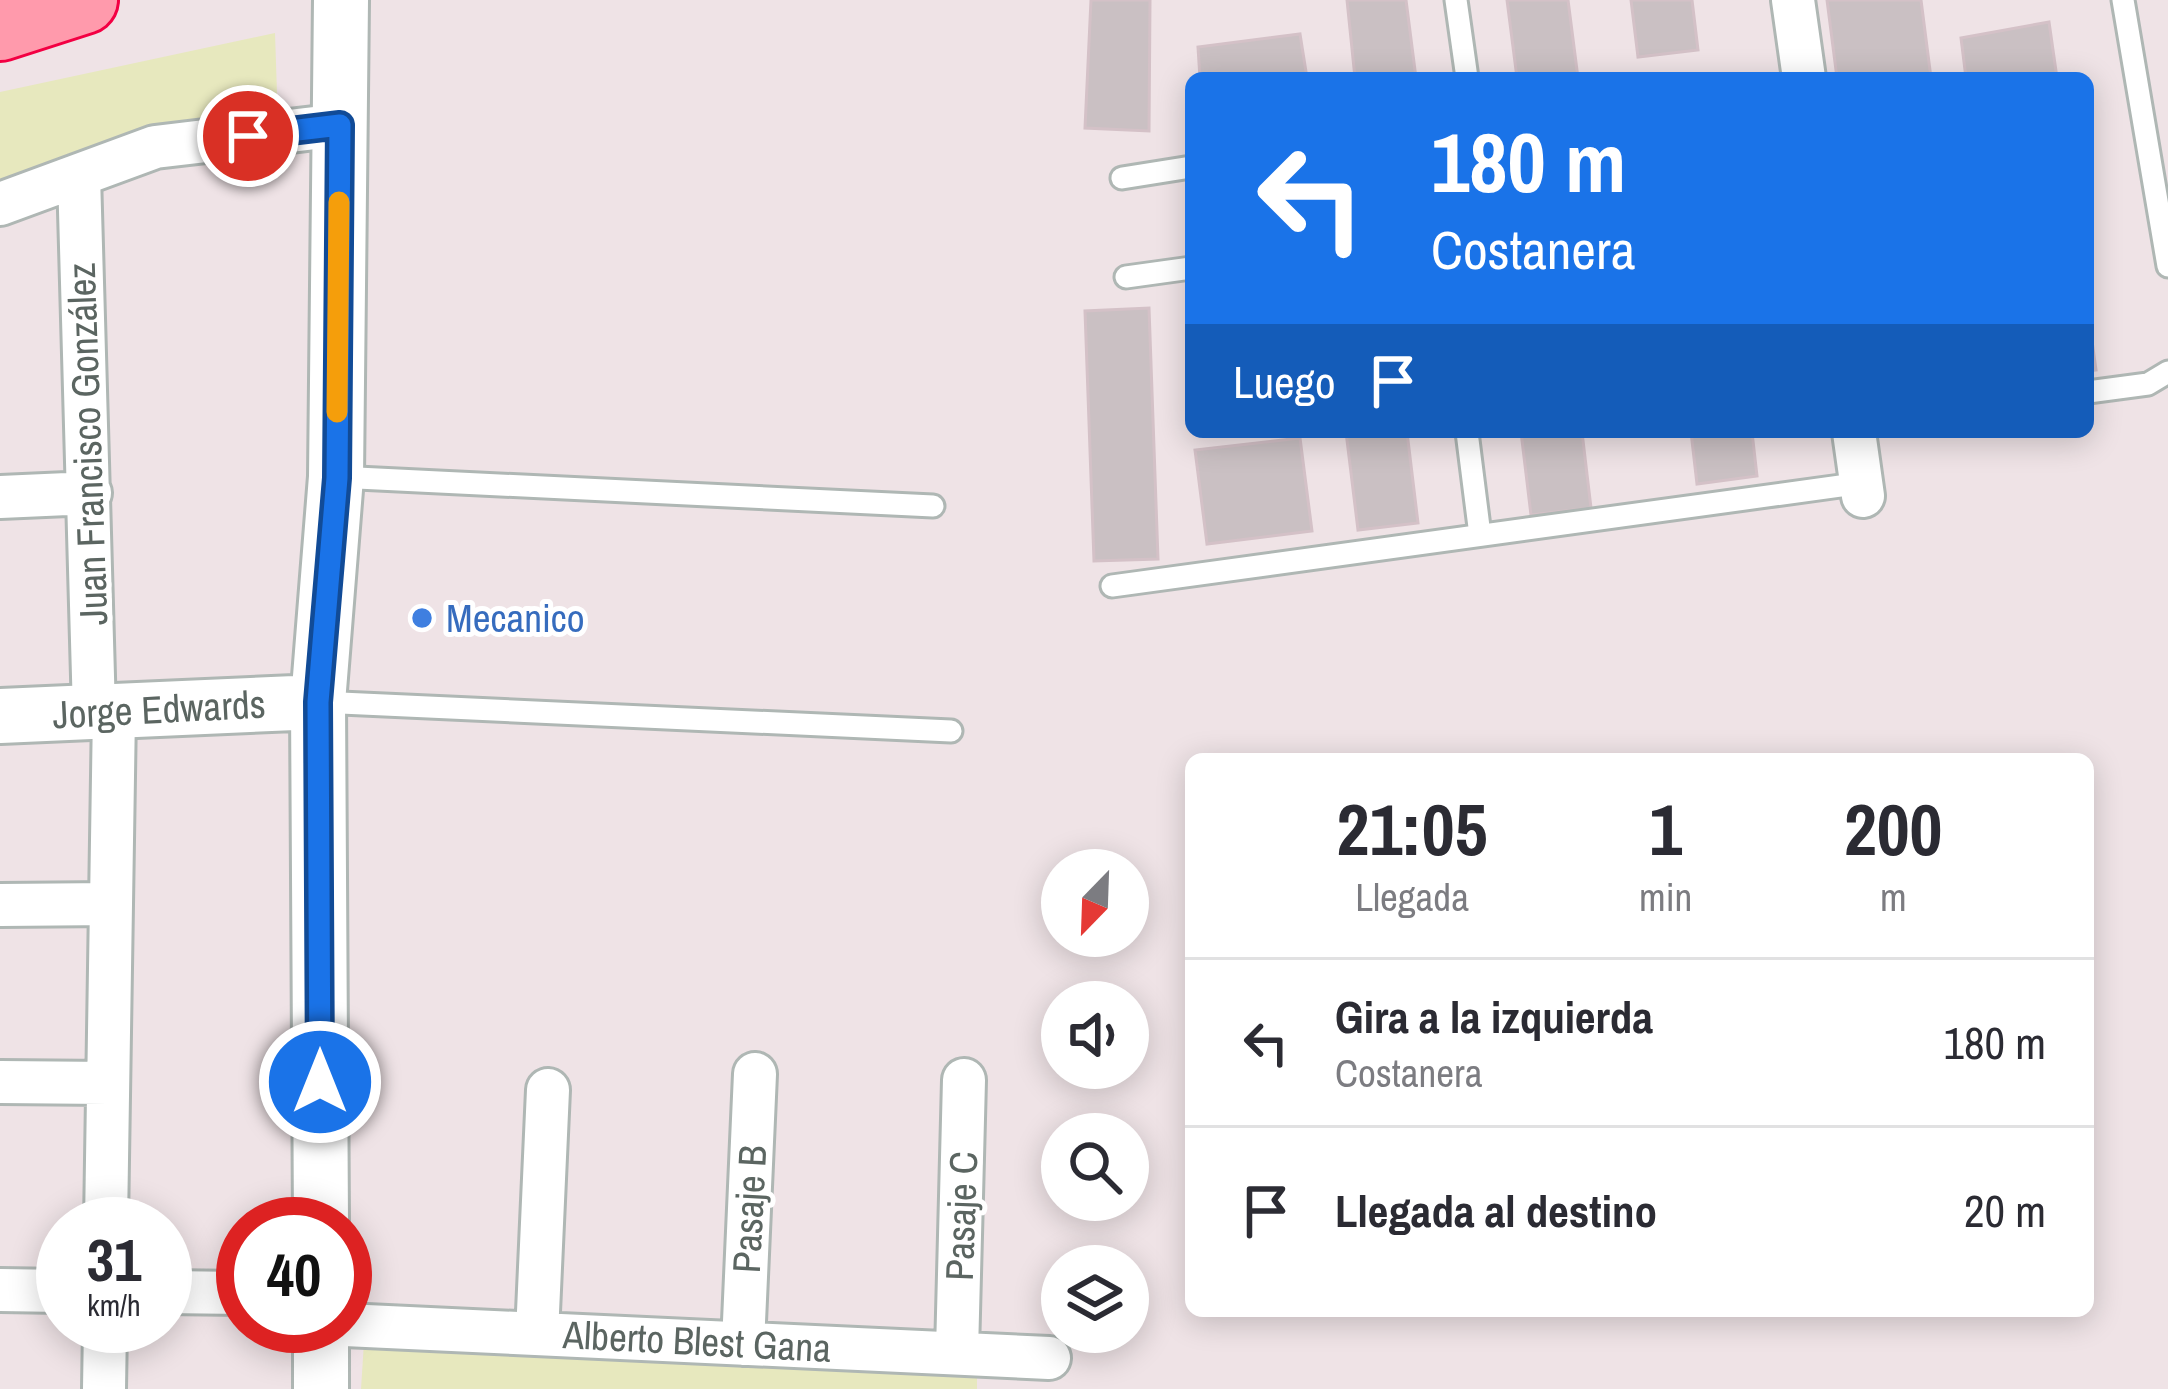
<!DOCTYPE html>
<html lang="es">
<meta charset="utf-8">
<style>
:root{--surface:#fff;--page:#f2f2f3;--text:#2b2b33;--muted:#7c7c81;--line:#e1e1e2}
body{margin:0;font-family:"Archivo Narrow",sans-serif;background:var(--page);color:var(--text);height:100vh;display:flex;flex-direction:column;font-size:45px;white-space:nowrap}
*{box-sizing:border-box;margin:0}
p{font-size:39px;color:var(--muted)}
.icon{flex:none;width:66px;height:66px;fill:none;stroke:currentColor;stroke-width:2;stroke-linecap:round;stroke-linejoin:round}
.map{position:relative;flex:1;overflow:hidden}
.details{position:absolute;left:1185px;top:753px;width:909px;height:564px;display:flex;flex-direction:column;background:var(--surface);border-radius:18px;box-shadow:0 6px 30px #0003}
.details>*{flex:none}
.banner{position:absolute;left:1185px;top:72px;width:909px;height:366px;border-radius:18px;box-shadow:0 6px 30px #0003;background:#1a73e8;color:#fff;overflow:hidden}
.needle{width:78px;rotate:203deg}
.fabs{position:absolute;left:1041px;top:849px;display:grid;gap:24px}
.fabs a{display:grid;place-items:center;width:108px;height:108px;border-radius:50%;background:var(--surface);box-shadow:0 6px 30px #0003;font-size:60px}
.speed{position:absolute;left:36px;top:1197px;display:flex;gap:24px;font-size:60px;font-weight:700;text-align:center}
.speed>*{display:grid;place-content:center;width:156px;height:156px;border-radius:50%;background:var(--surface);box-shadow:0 6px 30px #0003;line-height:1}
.speed small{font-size:30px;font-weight:400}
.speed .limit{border:18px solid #d22;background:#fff;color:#111}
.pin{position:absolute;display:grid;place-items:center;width:102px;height:102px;color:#fff;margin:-51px;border:6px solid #fff;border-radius:50%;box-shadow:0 3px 12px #0007}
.me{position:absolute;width:132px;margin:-66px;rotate:0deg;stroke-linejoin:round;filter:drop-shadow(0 0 9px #0008)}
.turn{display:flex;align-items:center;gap:42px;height:252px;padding:0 48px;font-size:54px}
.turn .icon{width:156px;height:156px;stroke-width:2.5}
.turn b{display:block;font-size:84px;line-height:102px}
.then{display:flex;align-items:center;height:114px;padding:0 48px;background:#0003;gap:24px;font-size:45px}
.eta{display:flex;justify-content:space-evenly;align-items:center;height:204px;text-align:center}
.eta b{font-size:72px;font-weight:700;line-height:84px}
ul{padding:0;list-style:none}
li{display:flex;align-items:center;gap:36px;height:168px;padding:0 48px;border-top:3px solid var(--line)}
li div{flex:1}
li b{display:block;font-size:45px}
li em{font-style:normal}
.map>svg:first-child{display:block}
.green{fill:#e7e8be}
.building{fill:#cac0c3;stroke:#d4c1c7;stroke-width:3}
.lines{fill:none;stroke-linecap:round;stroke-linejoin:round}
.service-casing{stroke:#afb7b4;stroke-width:27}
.minor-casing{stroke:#afb7b4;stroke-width:48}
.tertiary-casing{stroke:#afb7b4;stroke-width:60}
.trunk-casing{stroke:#f30043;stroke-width:72}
.service{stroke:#fff;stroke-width:21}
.minor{stroke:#fff;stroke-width:42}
.tertiary{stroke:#fff;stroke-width:54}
.trunk{stroke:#ff9aac;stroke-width:66}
.route-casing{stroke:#114b97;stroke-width:30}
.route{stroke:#1a73e8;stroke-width:21}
.slow{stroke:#f59e0b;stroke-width:21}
.shop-dot{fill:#3f7fe0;stroke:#fff;stroke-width:4.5}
.labels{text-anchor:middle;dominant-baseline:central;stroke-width:10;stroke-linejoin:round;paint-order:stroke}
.street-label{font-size:39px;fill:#5b6561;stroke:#fff}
.shop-label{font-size:39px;fill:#366cbe;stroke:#fff;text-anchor:start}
</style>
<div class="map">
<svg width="2168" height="1389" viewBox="0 0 2168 1389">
<rect width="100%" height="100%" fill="#efe3e6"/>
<path class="green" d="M275,33L278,123L130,134L0,180V92Z
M364,1342L977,1369V1389H361Z"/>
<path class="building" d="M1091,0H1150L1149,131L1085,128Z
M1347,0H1406L1416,78H1355Z
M1507,0H1568L1578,78H1517Z
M1631,0H1692L1698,50L1638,57Z
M1827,0H1921L1931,78H1837Z
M2049,22L2057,78H1966L1961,38Z
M1300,34L1307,78H1200L1198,47Z
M1149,308L1158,559L1094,561L1085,311Z
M2088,312L2096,370L2088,371Z
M1346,432H1407L1418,523L1358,530Z
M1521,432H1582L1591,508L1531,515Z
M1691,432H1752L1757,476L1697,484Z
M1300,438L1312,531L1207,544L1195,450Z"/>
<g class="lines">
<g class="service-casing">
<path id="service" d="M1456,0L1467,78
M2123,0L2168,266
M1122,178L1191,167
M1126,277L1191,268
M2088,392L2148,384L2168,372
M1467,432L1480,535
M337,477L933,506
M1112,586L1862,483
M319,702L951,731"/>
</g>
<g class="minor-casing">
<path id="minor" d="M1793,0L1804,78
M79,175L94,712
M0,204L155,147L340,125
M1854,432L1863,496
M0,497L90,493
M0,905L111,904
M0,1082L108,1083
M106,1224L114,712
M0,1290L63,1291
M165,1292L243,1293
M345,1325L1049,1358
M537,1334L548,1090
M743,1344L755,1074
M957,1352L964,1080
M104,1389L105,1326"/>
</g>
<g class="tertiary-casing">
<path id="tertiary" d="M0,716L318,702
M321,1224L318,702L336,477L341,0
M321,1389V1326"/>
</g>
<g class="trunk-casing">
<path id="trunk" d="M0,27L84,0"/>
</g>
<use href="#service" class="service"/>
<use href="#minor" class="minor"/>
<use href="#tertiary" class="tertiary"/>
<use href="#trunk" class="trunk"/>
</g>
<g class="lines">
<g class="route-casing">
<path id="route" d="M248,136L340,125L337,478L318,702L320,1082"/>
</g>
<use href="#route" class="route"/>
<path class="slow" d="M337,412L339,202"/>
</g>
<circle class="shop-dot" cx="422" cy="618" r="12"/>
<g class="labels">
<g class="street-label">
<text transform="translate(87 444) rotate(-92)">Juan Francisco González</text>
<text transform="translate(159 709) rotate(-3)">Jorge Edwards</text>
<text transform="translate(749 1209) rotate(-87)">Pasaje B</text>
<text transform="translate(961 1216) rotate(-88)">Pasaje C</text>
<text transform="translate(697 1341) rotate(3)">Alberto Blest Gana</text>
</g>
<g class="shop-label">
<text x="446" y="618">Mecanico</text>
</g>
</g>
</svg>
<div class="fabs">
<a><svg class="needle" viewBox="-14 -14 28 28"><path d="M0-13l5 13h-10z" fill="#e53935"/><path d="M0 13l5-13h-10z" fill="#7c7c81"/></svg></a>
<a><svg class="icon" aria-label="sound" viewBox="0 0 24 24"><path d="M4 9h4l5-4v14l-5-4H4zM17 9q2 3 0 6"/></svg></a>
<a><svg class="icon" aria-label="search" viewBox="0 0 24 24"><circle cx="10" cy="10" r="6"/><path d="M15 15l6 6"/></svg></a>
<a><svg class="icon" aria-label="layers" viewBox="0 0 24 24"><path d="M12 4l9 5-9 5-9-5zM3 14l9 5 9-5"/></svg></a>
</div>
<div class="speed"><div>31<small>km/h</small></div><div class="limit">40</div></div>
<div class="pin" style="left:248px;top:136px;background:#d93025"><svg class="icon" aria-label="arrive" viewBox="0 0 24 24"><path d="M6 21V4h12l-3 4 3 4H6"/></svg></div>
<svg class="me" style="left:320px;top:1082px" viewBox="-20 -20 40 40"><circle r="17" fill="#1a73e8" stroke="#fff" stroke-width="3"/><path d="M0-11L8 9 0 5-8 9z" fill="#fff"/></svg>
<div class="banner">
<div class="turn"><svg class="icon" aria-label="left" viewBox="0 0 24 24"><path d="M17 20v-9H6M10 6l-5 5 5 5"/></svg><div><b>180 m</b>Costanera</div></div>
<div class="then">Luego<svg class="icon" aria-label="arrive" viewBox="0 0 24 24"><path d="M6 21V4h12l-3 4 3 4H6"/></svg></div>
</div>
<section class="details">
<div class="eta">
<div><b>21:05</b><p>Llegada</p></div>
<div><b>1</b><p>min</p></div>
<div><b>200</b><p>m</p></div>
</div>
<ul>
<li><svg class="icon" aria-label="left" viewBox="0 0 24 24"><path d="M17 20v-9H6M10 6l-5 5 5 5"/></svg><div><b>Gira a la izquierda</b><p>Costanera</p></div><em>180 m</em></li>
<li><svg class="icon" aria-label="arrive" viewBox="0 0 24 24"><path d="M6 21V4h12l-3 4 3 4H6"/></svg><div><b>Llegada al destino</b></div><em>20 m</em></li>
</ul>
</section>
</div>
